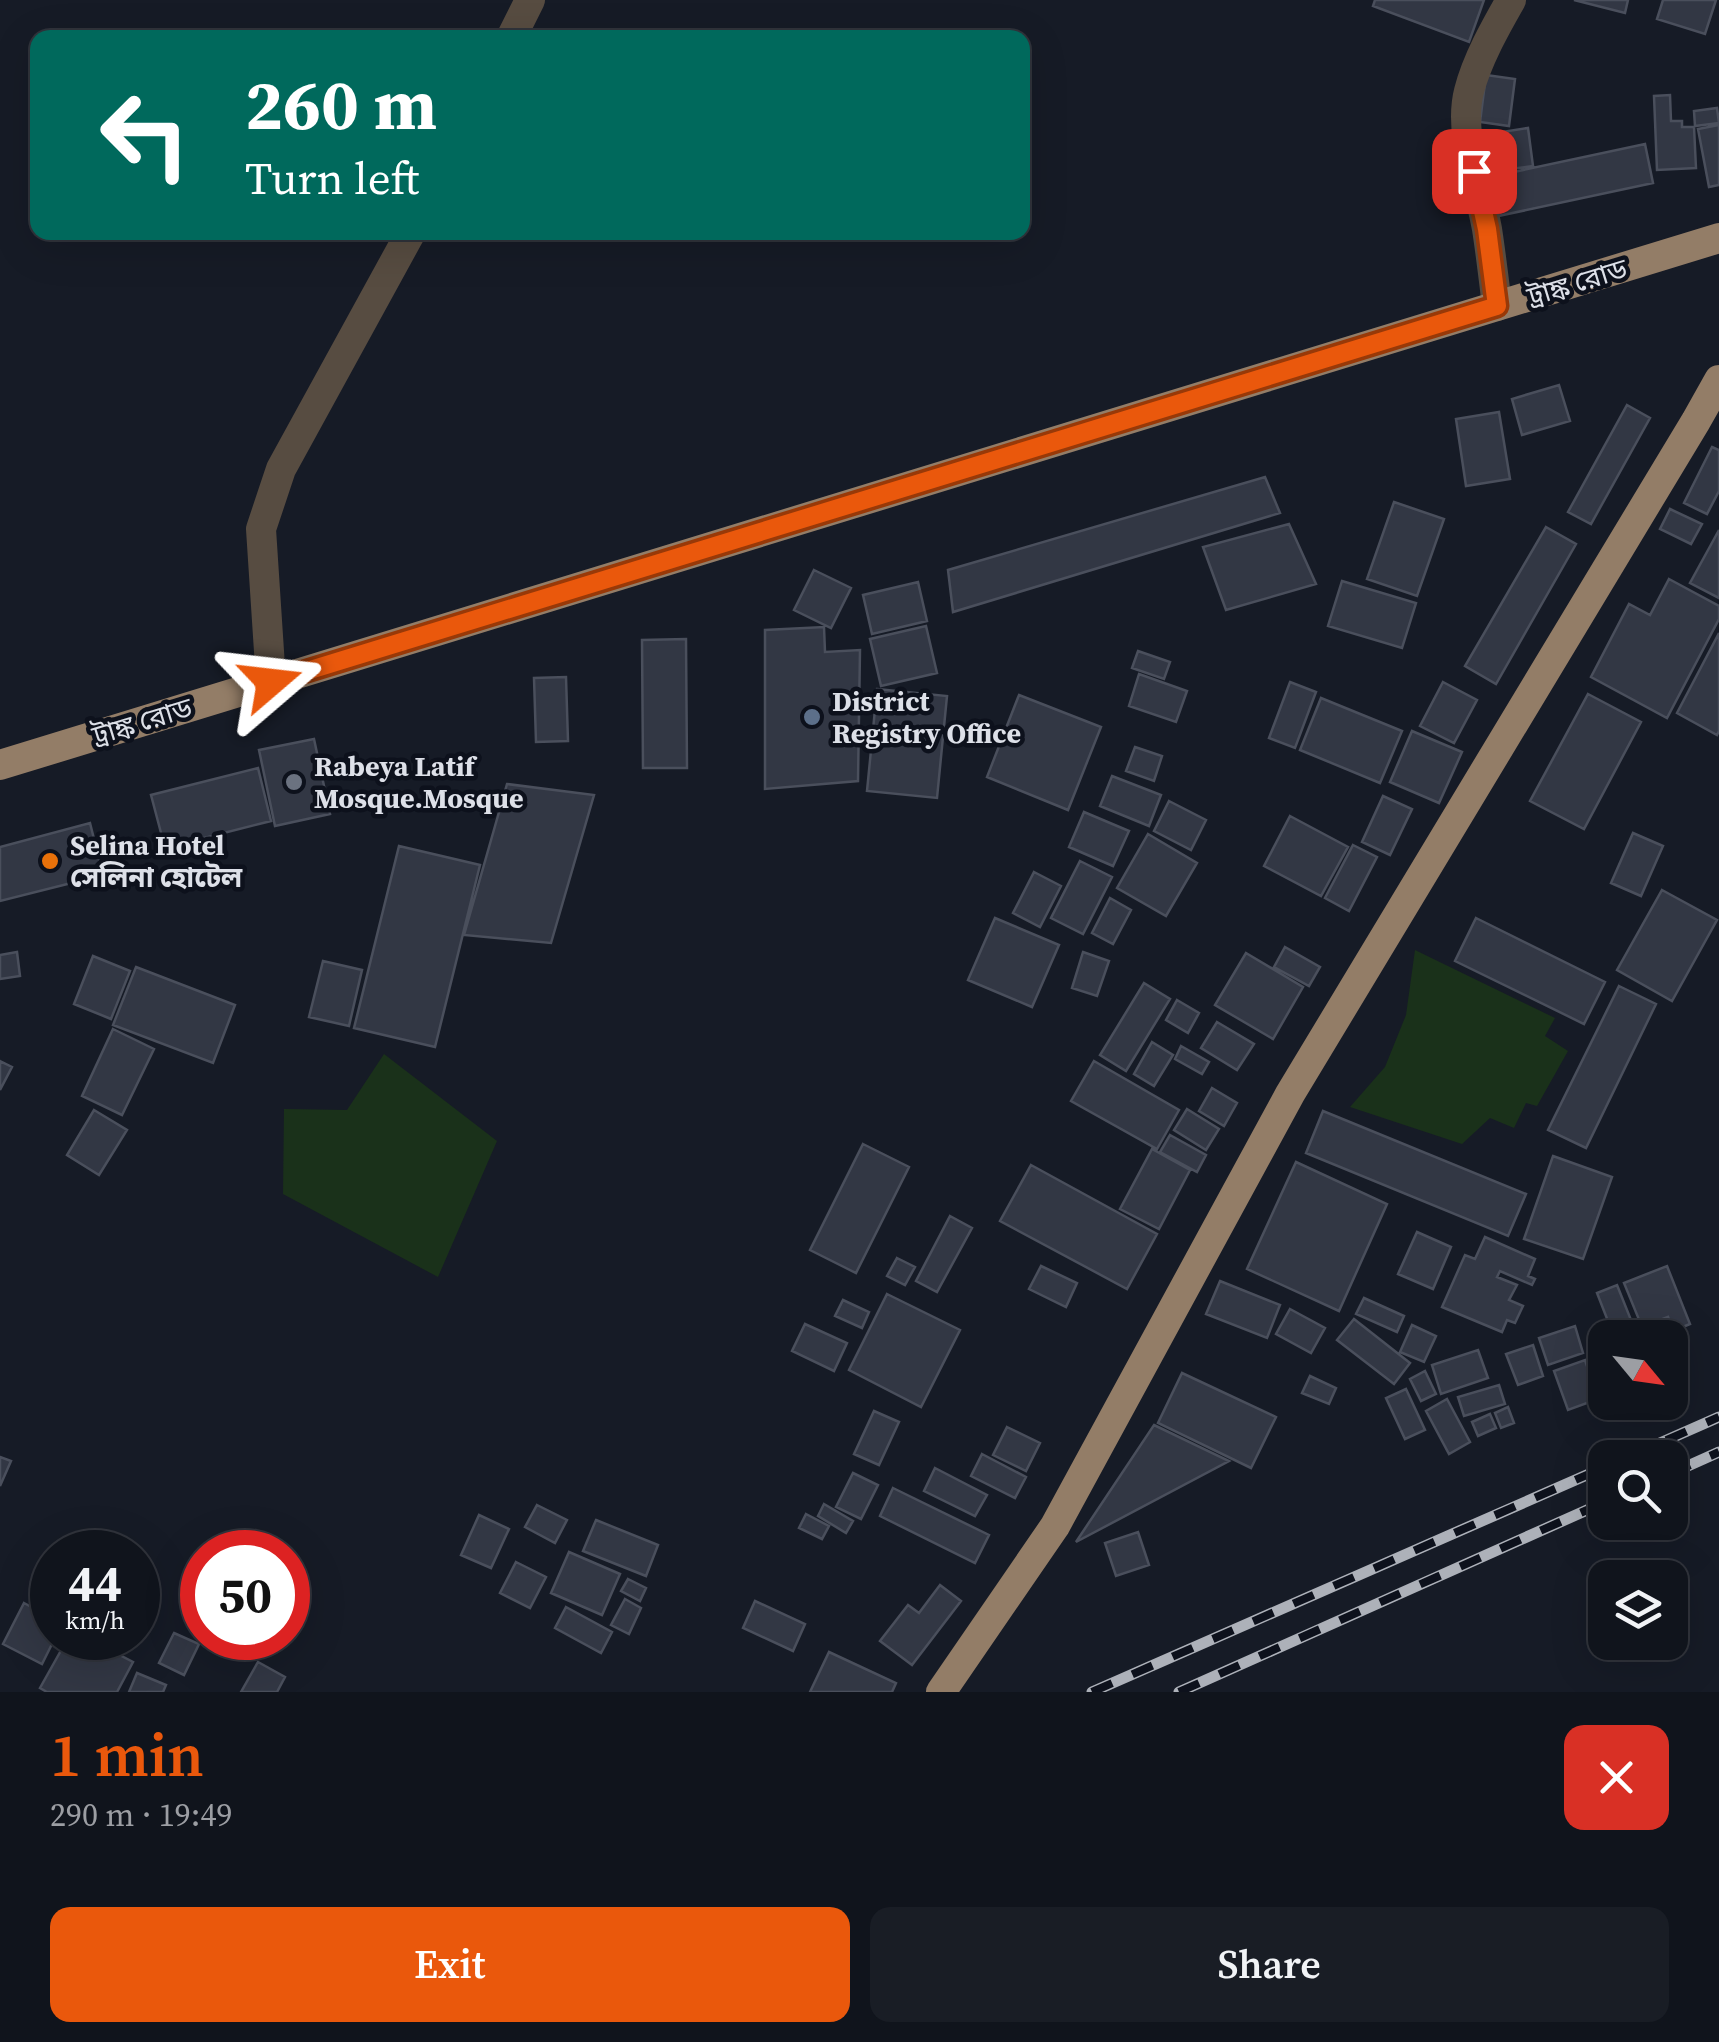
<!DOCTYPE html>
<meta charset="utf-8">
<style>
:root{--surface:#10141c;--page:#191d25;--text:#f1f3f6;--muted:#9c9ea3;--line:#30333b;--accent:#ea580c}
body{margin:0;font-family:"Source Serif 4","Noto Sans Bengali",serif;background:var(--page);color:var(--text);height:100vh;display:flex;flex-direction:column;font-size:38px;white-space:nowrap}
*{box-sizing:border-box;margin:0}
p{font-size:32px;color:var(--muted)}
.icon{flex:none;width:55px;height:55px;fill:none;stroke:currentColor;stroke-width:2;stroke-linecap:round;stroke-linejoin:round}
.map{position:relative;height:1692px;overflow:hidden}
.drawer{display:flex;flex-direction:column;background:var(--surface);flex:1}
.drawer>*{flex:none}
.banner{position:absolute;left:30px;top:30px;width:1000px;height:210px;border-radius:20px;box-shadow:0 10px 40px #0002,0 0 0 2px var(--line);background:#00695c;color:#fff;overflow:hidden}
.needle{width:65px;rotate:119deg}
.controls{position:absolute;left:1588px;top:1320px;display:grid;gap:20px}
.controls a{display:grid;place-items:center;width:100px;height:100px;border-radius:20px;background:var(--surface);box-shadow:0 10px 40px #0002,0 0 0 2px var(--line);font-size:50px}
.speed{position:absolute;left:30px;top:1530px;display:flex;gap:20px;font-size:50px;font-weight:700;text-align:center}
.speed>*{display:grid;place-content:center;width:130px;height:130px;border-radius:50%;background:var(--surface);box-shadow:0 10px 40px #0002,0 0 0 2px var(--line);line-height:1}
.speed small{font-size:25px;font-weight:400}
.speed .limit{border:15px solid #d22;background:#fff;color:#111}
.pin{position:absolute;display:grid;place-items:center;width:85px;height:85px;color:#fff;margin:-42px;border-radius:20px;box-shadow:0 5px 15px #0006}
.me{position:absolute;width:110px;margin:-55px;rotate:73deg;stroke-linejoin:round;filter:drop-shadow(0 0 8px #0008)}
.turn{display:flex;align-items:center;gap:35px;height:210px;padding:0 50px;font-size:45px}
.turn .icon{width:130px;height:130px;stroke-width:2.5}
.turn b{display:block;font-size:70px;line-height:85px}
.round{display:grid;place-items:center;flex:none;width:105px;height:105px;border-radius:20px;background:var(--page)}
.head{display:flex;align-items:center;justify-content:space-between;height:170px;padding:0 50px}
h1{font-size:60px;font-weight:600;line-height:75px;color:var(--accent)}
.cta{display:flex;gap:20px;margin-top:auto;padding:20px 50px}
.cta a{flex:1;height:115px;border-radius:20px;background:var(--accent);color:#fff;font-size:40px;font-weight:600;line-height:115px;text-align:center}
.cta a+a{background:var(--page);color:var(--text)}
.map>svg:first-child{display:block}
.green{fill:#1a311a}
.building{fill:#323744;stroke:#4a4f5c;stroke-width:2.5}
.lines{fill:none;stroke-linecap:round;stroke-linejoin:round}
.minor{stroke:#574c41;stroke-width:30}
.major{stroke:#937d67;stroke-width:30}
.rail-casing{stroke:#adb1b9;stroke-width:11}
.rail{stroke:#0d111c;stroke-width:8;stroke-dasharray:22;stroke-linecap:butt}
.route-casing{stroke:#983908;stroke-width:25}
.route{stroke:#ea580c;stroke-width:18}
.service-dot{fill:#5c6f8a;stroke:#0d111c;stroke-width:4}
.worship-dot{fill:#6b7280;stroke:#0d111c;stroke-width:4}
.food-dot{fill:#e8710a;stroke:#0d111c;stroke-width:4}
.labels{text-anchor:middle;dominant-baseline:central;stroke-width:9;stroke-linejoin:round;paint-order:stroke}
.street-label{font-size:28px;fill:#dde0e8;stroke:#0d111c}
.poi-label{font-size:28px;font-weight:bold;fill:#dde0e8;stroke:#0d111c;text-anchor:start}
</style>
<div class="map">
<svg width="1719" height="1692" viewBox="0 0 1719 1692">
<rect width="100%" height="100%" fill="#161b26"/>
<path class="green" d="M1415,950L1555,1018L1545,1036L1568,1051L1537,1106L1526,1103L1514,1128L1490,1118L1462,1144L1350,1107L1385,1067L1406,1015Z
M384,1054L497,1141L438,1277L283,1194L284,1109L347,1110Z"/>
<path class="building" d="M1375,0H1484L1469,42L1373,6Z
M1574,0H1628L1625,13Z
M1663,0H1716L1705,34L1657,19Z
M1486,75L1515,79L1509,126L1480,122Z
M1670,95L1671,121H1682V127H1694L1696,168L1657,170L1654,96Z
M1717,108L1719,123L1695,126L1694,111Z
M1719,125V185L1709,187L1698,129Z
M1528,128L1533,166L1487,172L1483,135Z
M1645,144L1653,183L1489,218L1481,179Z
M1559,385L1570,421L1522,435L1512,399Z
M1627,405L1650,418L1591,524L1568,512Z
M1499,412L1510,479L1466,486L1456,419Z
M1712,447L1719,450V491L1707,514L1684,503Z
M1265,477L1280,513L953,612L948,570Z
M1394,502L1444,519L1417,596L1367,579Z
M1670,509L1702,524L1691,544L1660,529Z
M1289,524L1316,584L1226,610L1203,547Z
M1546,527L1576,544L1496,684L1465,666Z
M1719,530V598L1690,583Z
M814,570L851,588L831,628L794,610Z
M1669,579L1719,606V619L1667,718L1591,677L1629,604L1650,615Z
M1342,581L1416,603L1402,648L1328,626Z
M918,582L927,621L872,634L863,595Z
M926,626L937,673L881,686L870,639Z
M824,627L825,652L860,650L858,781L765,789V630Z
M1719,633V731L1717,735L1677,713Z
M686,639L687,768H643L642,640Z
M1138,651L1170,662L1164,679L1132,668Z
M1139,674L1187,691L1176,722L1129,706Z
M566,677L568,741L536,742L534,678Z
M1290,682L1316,692L1295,748L1269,738Z
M1443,682L1477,700L1454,743L1420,726Z
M877,689L947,696L937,798L867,791Z
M1588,694L1641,722L1584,829L1530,801Z
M1019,695L1101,727L1068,810L987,777Z
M1321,698L1402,731L1380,783L1300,750Z
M1412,731L1462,752L1439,803L1390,782Z
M314,739L330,814L275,826L259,750Z
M1135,747L1162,756L1154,781L1126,771Z
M258,768L271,821L165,848L151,795Z
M1112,776L1161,795L1149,826L1100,806Z
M507,784L594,795L551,943L464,935Z
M1383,796L1412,809L1390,855L1362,842Z
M1169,801L1206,820L1191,850L1154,831Z
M1084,812L1129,831L1113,866L1069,847Z
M1290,816L1348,847L1321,896L1264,866Z
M90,823L103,875L0,901V847Z
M1633,833L1663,846L1641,896L1611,883Z
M1148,834L1197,863L1166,916L1117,888Z
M1353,845L1377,857L1349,911L1325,898Z
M399,846L480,865L435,1047L354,1028Z
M1080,861L1112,877L1083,934L1051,918Z
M1034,872L1061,886L1040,927L1013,913Z
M1662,890L1717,920L1672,1001L1617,970Z
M1110,898L1131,910L1113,944L1092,933Z
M995,918L1059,945L1032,1007L968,980Z
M1476,918L1605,982L1584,1024L1455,961Z
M1285,947L1320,967L1309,986L1274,967Z
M17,952L20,976L0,979V955Z
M1083,952L1109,961L1097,996L1072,988Z
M1246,953L1303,987L1273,1039L1215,1005Z
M93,956L130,971L111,1019L74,1004Z
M323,961L362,970L349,1026L309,1017Z
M136,967L235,1005L213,1063L113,1025Z
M1144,983L1170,999L1126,1071L1100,1055Z
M1619,986L1656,1004L1586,1148L1548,1130Z
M1177,1000L1199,1013L1188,1033L1166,1020Z
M1217,1022L1254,1044L1237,1070L1201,1048Z
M113,1029L154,1049L122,1115L82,1096Z
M1152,1042L1173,1055L1154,1086L1134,1074Z
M1181,1046L1209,1062L1202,1074L1175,1059Z
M0,1061L12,1067L0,1090Z
M1094,1061L1179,1110L1157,1149L1071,1101Z
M1212,1088L1237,1103L1224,1126L1199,1111Z
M1187,1109L1219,1129L1206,1150L1174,1130Z
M94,1110L127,1130L99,1175L67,1155Z
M1323,1111L1526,1194L1508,1236L1306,1153Z
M1170,1135L1206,1155L1197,1172L1160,1152Z
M863,1144L909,1167L856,1273L810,1250Z
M1152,1149L1190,1170L1159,1229L1120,1209Z
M1553,1156L1612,1177L1583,1259L1524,1239Z
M1296,1162L1387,1204L1339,1311L1247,1269Z
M1031,1165L1157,1234L1127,1289L1000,1221Z
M950,1216L972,1228L937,1292L916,1281Z
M1417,1232L1451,1247L1433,1289L1398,1274Z
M1485,1237L1535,1259L1528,1276L1535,1279L1532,1285L1500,1271L1497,1277L1517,1285L1509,1300L1523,1306L1515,1323L1507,1320L1502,1332L1442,1307L1465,1255L1475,1259Z
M897,1258L915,1267L905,1285L887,1276Z
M1041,1266L1077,1283L1066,1307L1029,1289Z
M1667,1266L1690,1324L1673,1331L1668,1317L1642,1327L1624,1283Z
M1220,1281L1280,1305L1267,1338L1206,1314Z
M1617,1285L1633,1325L1613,1334L1597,1293Z
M887,1294L960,1330L921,1407L849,1370Z
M1364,1298L1404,1316L1397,1332L1356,1314Z
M843,1300L869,1312L862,1328L835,1316Z
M1290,1309L1325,1328L1311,1353L1276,1334Z
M1354,1319L1410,1363L1394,1384L1337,1340Z
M805,1324L847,1343L834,1371L792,1351Z
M1412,1325L1436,1336L1424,1362L1400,1352Z
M1575,1326L1583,1353L1548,1365L1539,1338Z
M1533,1345L1543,1376L1518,1385L1506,1354Z
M1478,1350L1488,1378L1441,1394L1432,1365Z
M1585,1360L1598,1399L1568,1410L1554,1371Z
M1425,1371L1436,1394L1421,1401L1410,1379Z
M1182,1373L1276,1417L1251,1468L1158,1423Z
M1310,1376L1336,1388L1329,1404L1302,1393Z
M1499,1385L1505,1404L1464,1416L1458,1397Z
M1406,1389L1425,1430L1405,1439L1386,1398Z
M1447,1399L1470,1442L1449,1454L1426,1411Z
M1508,1407L1514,1423L1501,1428L1495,1413Z
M874,1411L899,1422L879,1465L854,1454Z
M1490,1414L1496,1428L1478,1436L1472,1422Z
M1154,1425L1229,1461L1076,1542Z
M1007,1427L1040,1443L1026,1471L993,1455Z
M982,1454L1026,1477L1015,1498L971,1476Z
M0,1457L11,1461L0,1486Z
M935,1468L987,1495L975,1516L924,1491Z
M853,1473L878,1485L861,1519L836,1507Z
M893,1488L989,1535L975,1563L880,1516Z
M824,1504L853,1521L846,1533L818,1516Z
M537,1505L567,1520L555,1543L525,1527Z
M806,1514L829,1526L822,1539L799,1528Z
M479,1515L509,1529L491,1568L461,1555Z
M596,1520L658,1545L646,1576L583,1551Z
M1138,1532L1149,1565L1116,1576L1105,1543Z
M569,1552L620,1574L602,1615L551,1593Z
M516,1562L546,1577L530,1608L500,1593Z
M628,1579L646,1588L640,1601L621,1591Z
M940,1585L961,1601L912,1665L880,1641L908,1605L919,1613Z
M625,1599L641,1608L629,1634L611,1625Z
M755,1601L805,1624L793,1651L743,1628Z
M24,1603L52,1618V1638H55L42,1664L3,1644Z
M566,1607L612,1632L601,1653L555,1628Z
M174,1633L199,1644L184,1675L159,1663Z
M68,1638H87L133,1662L117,1692H47L40,1688Z
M829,1652L896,1683L892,1692H810Z
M258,1662L285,1677L277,1692H241Z
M137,1673L166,1685L163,1692H129Z"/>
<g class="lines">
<path class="minor" d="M511,38L530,0
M1497,306C1494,281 1491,255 1487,229C1480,188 1458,133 1469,91C1477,60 1495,28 1511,0
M271,682L261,529L281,469L411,232"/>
<path class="major" d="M0,765L1719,238
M941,1692L1055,1526L1290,1094L1696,421L1719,380"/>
<g class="rail-casing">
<path id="rail" d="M1626,1458L1719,1417
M1670,1474L1719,1452
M1092,1692L1605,1467
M1179,1692L1605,1502"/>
</g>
<use href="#rail" class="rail"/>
</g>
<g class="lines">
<g class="route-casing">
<path id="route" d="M271,682L1497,306L1487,229L1474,171"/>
</g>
<use href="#route" class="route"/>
</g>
<circle class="service-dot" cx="812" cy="717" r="10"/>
<circle class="worship-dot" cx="294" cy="782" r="10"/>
<circle class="food-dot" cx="50" cy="861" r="10"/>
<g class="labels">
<g class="street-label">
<text transform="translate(1577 282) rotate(-17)">ট্রাঙ্ক রোড</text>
<text transform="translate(142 721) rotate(-17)">ট্রাঙ্ক রোড</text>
</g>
<g class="poi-label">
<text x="832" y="701">District<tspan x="832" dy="32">Registry Office</tspan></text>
<text x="314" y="766">Rabeya Latif<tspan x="314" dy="32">Mosque.Mosque</tspan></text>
<text x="70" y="845">Selina Hotel<tspan x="70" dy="32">সেলিনা হোটেল</tspan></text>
</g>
</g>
</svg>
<div class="controls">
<a><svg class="needle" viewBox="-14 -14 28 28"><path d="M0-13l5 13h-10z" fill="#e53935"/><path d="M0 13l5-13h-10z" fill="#9c9ea3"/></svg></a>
<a><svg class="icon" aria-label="search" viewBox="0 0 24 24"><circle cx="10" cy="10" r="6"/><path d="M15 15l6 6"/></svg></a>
<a><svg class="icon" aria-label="layers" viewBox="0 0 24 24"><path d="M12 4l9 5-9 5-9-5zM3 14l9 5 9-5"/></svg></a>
</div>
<div class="speed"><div>44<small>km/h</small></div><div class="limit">50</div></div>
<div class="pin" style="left:1474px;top:171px;background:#d93025"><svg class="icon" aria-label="arrive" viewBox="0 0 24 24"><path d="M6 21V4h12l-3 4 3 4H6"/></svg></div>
<svg class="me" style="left:271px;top:682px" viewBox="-20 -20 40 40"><path d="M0-17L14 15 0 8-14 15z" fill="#ea580c" stroke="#fff" stroke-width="4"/></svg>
<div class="banner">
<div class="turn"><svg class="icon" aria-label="left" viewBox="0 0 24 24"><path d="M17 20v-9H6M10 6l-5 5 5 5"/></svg><div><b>260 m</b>Turn left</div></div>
</div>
</div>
<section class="drawer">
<div class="head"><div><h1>1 min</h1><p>290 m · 19:49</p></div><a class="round" style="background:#d93025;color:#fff"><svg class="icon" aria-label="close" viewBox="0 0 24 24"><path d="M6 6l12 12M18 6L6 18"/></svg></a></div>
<div class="cta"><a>Exit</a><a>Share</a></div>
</section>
